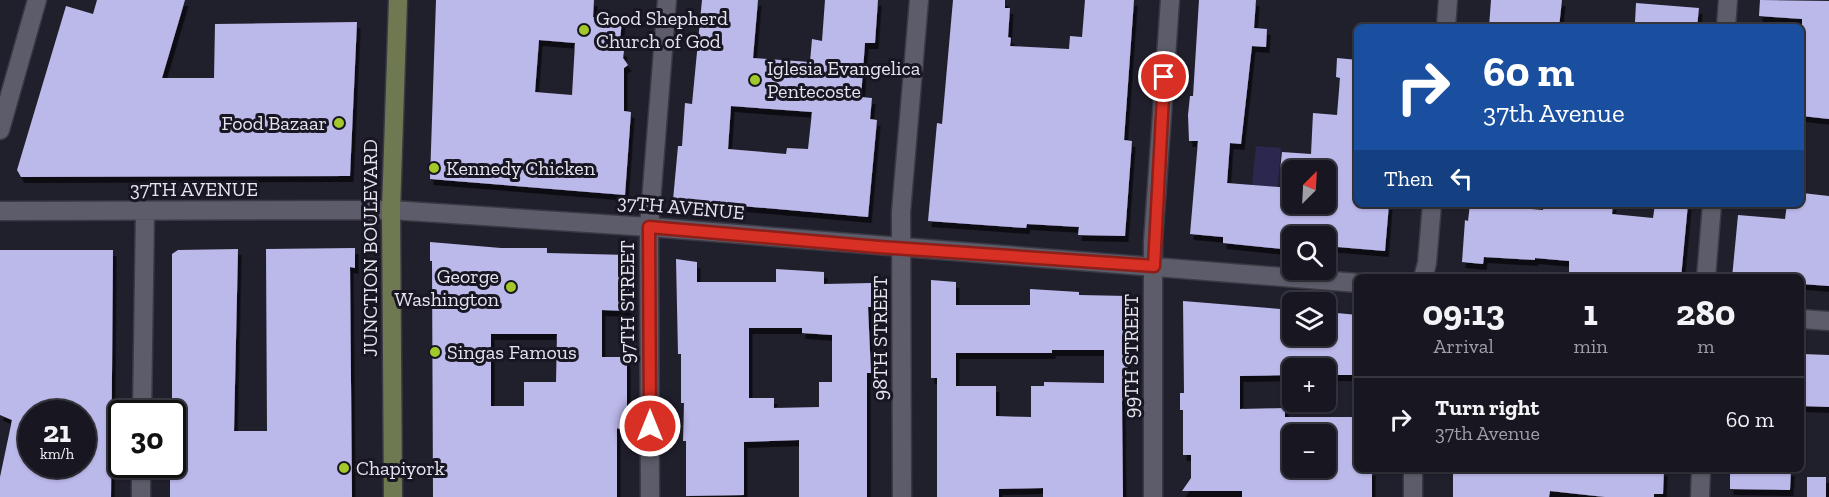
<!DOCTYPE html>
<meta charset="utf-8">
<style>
:root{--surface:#181721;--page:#25242e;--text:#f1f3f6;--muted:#9f9fa5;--line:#36363f}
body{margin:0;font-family:"Zilla Slab",serif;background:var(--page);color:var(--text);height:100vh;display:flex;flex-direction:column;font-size:22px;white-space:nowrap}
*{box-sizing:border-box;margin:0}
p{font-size:20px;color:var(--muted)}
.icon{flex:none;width:33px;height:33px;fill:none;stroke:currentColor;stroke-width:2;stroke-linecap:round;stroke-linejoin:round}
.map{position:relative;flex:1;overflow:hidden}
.panel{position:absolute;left:1354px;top:274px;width:450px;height:198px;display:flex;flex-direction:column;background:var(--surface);border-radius:9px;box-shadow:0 2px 4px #0004,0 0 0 2px var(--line)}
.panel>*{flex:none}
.guide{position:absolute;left:1354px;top:24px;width:450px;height:183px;border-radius:9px;box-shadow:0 2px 4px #0004,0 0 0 2px var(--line);background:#1a4fa0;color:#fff;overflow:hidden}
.needle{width:39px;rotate:24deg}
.tools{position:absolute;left:1282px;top:160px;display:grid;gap:12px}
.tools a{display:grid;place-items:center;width:54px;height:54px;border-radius:9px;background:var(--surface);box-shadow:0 2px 4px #0004,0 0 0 2px var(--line);font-size:30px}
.speed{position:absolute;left:18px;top:400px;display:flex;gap:12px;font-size:30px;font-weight:700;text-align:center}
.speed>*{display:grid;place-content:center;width:78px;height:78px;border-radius:50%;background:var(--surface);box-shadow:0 2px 4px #0004,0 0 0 2px var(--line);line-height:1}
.speed small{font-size:15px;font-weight:400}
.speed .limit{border:3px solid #111;border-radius:9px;background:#fff;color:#111}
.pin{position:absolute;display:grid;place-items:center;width:51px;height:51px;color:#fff;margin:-26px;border:3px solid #fff;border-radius:50%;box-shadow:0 2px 6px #0007}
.me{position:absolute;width:66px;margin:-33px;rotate:0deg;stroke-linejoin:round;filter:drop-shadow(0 0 4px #0008)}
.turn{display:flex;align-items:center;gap:21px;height:126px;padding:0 30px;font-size:27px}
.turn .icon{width:78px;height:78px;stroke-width:2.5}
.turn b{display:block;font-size:42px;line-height:51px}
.then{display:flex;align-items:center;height:57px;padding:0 30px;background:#0003;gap:12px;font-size:22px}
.eta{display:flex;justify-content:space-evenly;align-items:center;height:102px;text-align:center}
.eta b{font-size:36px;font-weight:800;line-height:42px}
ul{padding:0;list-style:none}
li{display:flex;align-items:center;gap:18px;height:84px;padding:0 30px;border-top:2px solid var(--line)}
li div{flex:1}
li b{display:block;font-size:22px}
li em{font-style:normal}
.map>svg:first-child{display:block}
.green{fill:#2c274e}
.building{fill:#bbb8ea;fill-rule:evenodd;filter:url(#shadow)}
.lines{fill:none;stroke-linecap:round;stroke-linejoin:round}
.street-casing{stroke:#3a3944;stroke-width:21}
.secondary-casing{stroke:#3a3944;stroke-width:21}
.street{stroke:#5c5c6a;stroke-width:18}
.secondary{stroke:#6e7952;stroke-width:18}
.route-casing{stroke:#8d1f18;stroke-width:15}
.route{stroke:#d93025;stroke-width:10}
.poi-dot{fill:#a2c929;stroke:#171622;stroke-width:2}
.labels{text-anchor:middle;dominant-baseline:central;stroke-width:6;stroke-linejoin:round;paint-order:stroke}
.poi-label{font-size:20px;fill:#e6e5ee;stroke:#171622;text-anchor:start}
.street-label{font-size:20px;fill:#e6e5ee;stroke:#171622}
</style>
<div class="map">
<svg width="1829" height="497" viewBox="0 0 1829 497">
<defs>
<filter id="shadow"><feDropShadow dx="3.5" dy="6" stdDeviation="0" flood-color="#0009"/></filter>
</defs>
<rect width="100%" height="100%" fill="#201f2c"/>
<path class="green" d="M1256,146L1281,148L1273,248L1246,245Z"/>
<path class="building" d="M97,0H185L162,78H214L215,24L357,22L350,176L21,177L17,170L66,6L93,14Z
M436,0H594L593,17L622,20L619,50L624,51L623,58L628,65L624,68V111L631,112L625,195L430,179ZM539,40L575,43L572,95L535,92Z
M702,0H758L753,58L810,62L812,39L822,41L825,0H878L875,43H865L861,97L872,98L870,119L877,120L868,217L673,200L678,146H682L685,103L692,104ZM731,106L812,112L808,149L787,148L786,154L728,149Z
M953,0H1005V8H1010L1008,37L1011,38L1010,46L1069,49L1070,36L1082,37L1085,0H1134L1124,140L1132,141L1125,236L1078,235L1079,227L1027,224L1026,228L928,221L937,123L942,124Z
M1199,0H1256L1254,28L1267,29L1266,47L1252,46L1241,144L1230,143L1227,183L1293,188V204H1326L1329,171H1280L1282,152L1311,154L1313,113L1337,115L1340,78L1336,77L1337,58L1358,60V204H1389L1385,251L1326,246V237H1293V250L1223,243V237L1190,234L1198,141H1189L1188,115L1190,96H1193Z
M1491,0H1562L1559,27H1489Z
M1760,0L1829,1V119L1802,116V19L1759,16Z
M1636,3L1699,8L1697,27L1635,22Z
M1802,193L1829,196V286L1802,284V278H1732L1738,215L1785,219L1787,204H1802Z
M1470,204L1543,210L1544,204L1574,206V204H1613L1612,214L1653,218L1655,204H1688L1681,278H1639L1569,272V261L1535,258V260L1484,257L1483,264L1462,262L1465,220L1468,221Z
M430,242L501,248H547V253L629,255L628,311L602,310V357H627V432L617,428V497H433L432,261H430ZM491,334H557L556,382H524V406H491Z
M355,248V268L350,267L352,497H170V469H172V254L178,250L238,249L234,431H267L266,249Z
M0,250H113L111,497H0V477L12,420L0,415ZM32,414H82V467L32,466Z
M676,259L697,262V282H776V269L824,272V284L871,283V307H868L871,373H867V497H799V440L744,442V495L686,496V441H683L684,403H681V354H678ZM749,328H802V333L832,335V382H819V407L774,408V398H749Z
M931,280L956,282V305H1030V289L1079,292V295L1128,296L1127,382H1124L1122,402L1123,497H1043V488L999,489V497H937V378H931ZM1052,350H1104V383L1044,382V386H1031V417L996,416V386H956V353H1052Z
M1183,301L1293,310V336H1326V312L1358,315V375H1326V369H1293V375L1240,376V409L1285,408V417H1358V470H1372V497H1242V491H1182L1191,478V455H1183V410H1180V393H1184ZM1287,435H1326V468H1288Z
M1802,354L1829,355V407L1802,406Z
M1453,470H1664L1663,494H1654V497H1605L1550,491L1549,497H1453Z
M1730,470H1791L1790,490L1730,489Z
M1807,477H1826V497H1807Z"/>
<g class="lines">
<g class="street-casing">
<path id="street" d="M1446,27L1448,0
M1726,27L1728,0
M0,130L37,0
M0,211L391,210L649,227L1358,283
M1423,278L1427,263L1432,204
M1706,278L1712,204
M1802,319L1829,321
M142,414L145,212
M141,497V465
M650,497L649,227L667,0
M902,497L901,212L919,0
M1153,497V242L1170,0
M1413,497V470
M1700,497L1701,470"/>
</g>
<g class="secondary-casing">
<path id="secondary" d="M393,497L391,210L398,0"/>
</g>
<use href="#street" class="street"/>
<use href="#secondary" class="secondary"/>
</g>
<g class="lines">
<g class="route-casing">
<path id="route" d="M650,426L649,227L879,247L1154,266L1164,77"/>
</g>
<use href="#route" class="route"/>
</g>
<g class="poi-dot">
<circle cx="584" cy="30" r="6"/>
<circle cx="755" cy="80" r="6"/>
<circle cx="339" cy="123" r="6"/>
<circle cx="434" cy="168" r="6"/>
<circle cx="511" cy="287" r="6"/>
<circle cx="435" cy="352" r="6"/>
<circle cx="344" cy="468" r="6"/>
</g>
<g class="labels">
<g class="poi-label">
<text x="596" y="18">Good Shepherd<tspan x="596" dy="23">Church of God</tspan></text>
<text x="767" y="68">Iglesia Evangelica<tspan x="767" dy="23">Pentecoste</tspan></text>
<text x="327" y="123" text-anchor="end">Food Bazaar</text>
<text x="446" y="168">Kennedy Chicken</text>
<text x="499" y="276" text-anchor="end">George<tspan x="499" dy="23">Washington</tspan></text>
<text x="447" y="352">Singas Famous</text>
<text x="356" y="468">Chapiyork</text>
</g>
<g class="street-label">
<text x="194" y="189">37TH AVENUE</text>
<text transform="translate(681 207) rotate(5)">37TH AVENUE</text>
<text transform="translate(370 248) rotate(-90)">JUNCTION BOULEVARD</text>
<text transform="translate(627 302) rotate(-90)">97TH STREET</text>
<text transform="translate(880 338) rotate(-90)">98TH STREET</text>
<text transform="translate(1131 356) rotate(-90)">99TH STREET</text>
</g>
</g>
</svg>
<div class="tools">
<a><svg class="needle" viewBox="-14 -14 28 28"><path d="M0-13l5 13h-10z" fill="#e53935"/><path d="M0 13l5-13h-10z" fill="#9f9fa5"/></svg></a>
<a><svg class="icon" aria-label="search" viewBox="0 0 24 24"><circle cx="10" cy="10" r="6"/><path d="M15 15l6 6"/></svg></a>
<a><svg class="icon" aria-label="layers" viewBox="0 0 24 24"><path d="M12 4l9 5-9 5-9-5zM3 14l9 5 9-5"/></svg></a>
<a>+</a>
<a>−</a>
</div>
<div class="speed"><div>21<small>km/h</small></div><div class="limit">30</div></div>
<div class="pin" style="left:1164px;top:77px;background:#d93025"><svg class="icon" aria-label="arrive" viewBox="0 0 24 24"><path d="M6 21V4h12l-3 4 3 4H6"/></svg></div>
<svg class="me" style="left:650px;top:426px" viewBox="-20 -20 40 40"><circle r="17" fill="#d93025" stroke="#fff" stroke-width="3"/><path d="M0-11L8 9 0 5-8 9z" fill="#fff"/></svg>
<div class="guide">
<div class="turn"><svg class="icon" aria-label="right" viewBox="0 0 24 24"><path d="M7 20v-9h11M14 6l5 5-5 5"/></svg><div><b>60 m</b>37th Avenue</div></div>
<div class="then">Then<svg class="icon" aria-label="left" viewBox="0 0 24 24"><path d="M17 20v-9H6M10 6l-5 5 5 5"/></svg></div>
</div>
<section class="panel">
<div class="eta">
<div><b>09:13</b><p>Arrival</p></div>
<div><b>1</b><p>min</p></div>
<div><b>280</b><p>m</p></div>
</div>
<ul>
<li><svg class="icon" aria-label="right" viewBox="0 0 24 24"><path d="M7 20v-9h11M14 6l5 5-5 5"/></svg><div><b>Turn right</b><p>37th Avenue</p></div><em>60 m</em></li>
</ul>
</section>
</div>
